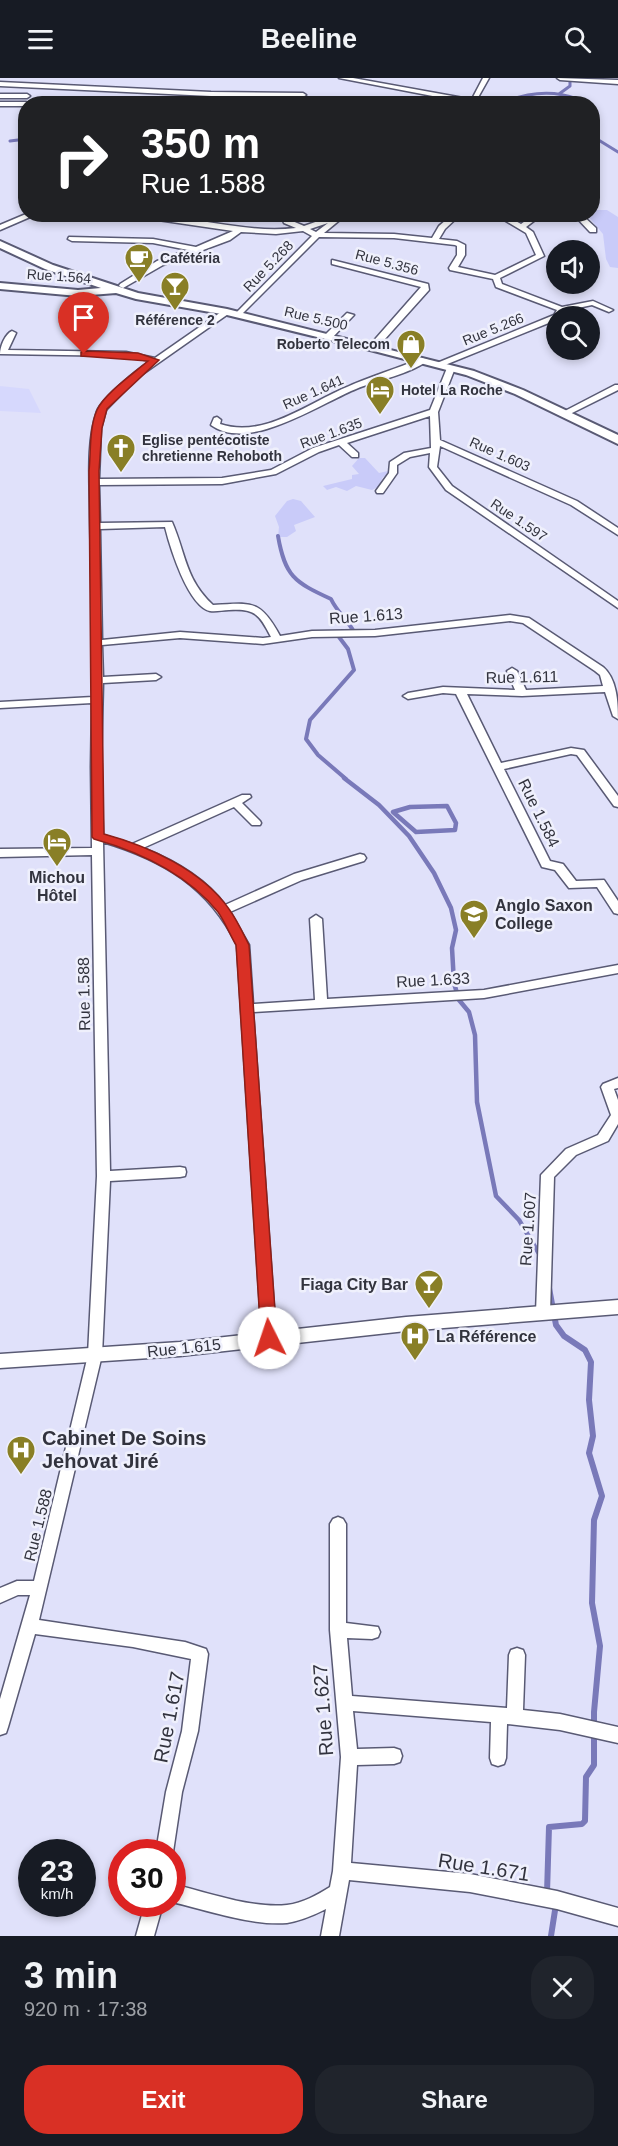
<!DOCTYPE html>
<meta charset="utf-8">
<style>
:root{--surface:#171b24;--page:#20242c;--text:#f1f3f6;--muted:#9ea1a6;--accent:#d93025}
body{margin:0;font-family:Arial,sans-serif;background:var(--page);color:var(--text);height:100vh;display:flex;flex-direction:column;font-size:22px;white-space:nowrap}
*{box-sizing:border-box;margin:0}
p{font-size:20px;color:var(--muted)}
.icon{flex:none;width:33px;height:33px;fill:none;stroke:currentColor;stroke-width:2;stroke-linecap:round;stroke-linejoin:round}
.map{position:relative;height:1858px;overflow:hidden}
.panel{display:flex;flex-direction:column;background:var(--surface);flex:1}
.panel>*{flex:none}
.banner{position:absolute;left:18px;top:18px;width:582px;height:126px;border-radius:24px;box-shadow:0 3px 9px #0003;background:#202124;color:#fff;overflow:hidden}
.buttons{position:absolute;left:546px;top:162px;display:grid;gap:12px}
.buttons a{display:grid;place-items:center;width:54px;height:54px;border-radius:50%;background:var(--surface);box-shadow:0 3px 9px #0003;font-size:30px}
.speed{position:absolute;left:18px;top:1761px;display:flex;gap:12px;font-size:30px;font-weight:700;text-align:center}
.speed>*{display:grid;place-content:center;width:78px;height:78px;border-radius:50%;background:var(--surface);box-shadow:0 3px 9px #0003;line-height:1}
.speed small{font-size:15px;font-weight:400}
.speed .limit{border:9px solid #d22;background:#fff;color:#111}
.pin{position:absolute;display:grid;place-items:center;width:51px;height:51px;color:#fff;margin:-62px -26px;border-radius:50% 50% 50% 0;rotate:-45deg;box-shadow:0 0 6px #0007}
.pin .icon{rotate:45deg}
.me{position:absolute;width:66px;margin:-33px;rotate:356deg;stroke-linejoin:round;filter:drop-shadow(0 0 4px #0008)}
.turn{display:flex;align-items:center;gap:21px;height:126px;padding:0 24px;font-size:27px}
.turn .icon{width:78px;height:78px;stroke-width:2.5}
.turn b{display:block;font-size:42px;line-height:51px}
.round{display:grid;place-items:center;flex:none;width:63px;height:63px;border-radius:24px;background:var(--page)}
.overview{display:flex;align-items:center;justify-content:space-between;height:102px;padding:0 24px}
h1{font-size:36px;font-weight:700;line-height:45px}
.button{display:flex;gap:12px;margin-top:auto;padding:12px 24px}
.button a{flex:1;height:69px;border-radius:24px;background:var(--accent);color:#fff;font-size:24px;font-weight:700;line-height:69px;text-align:center}
.button a+a{background:var(--page);color:var(--text)}
header{display:flex;justify-content:space-between;align-items:center;height:78px;padding:0 24px;background:var(--surface);font-size:27px;font-weight:700}
.map>svg:first-child{display:block}
.built{fill:#d6d8fd}
.green{fill:#c9cbf9}
.lines{fill:none;stroke-linecap:round;stroke-linejoin:round}
.stream-far3{stroke:#7979b9;stroke-width:3}
.stream-far2{stroke:#7979b9;stroke-width:4}
.stream-far1{stroke:#7979b9;stroke-width:4.5}
.stream{stroke:#7979b9;stroke-width:6}
.minor-casing{stroke:#595a74;stroke-width:3}
.tertiary-casing{stroke:#595a74;stroke-width:3}
.secondary-casing{stroke:#595a74;stroke-width:4}
.minor{fill:#fff;fill-rule:evenodd}
.tertiary{fill:#fff;fill-rule:evenodd}
.secondary{fill:#fff;fill-rule:evenodd}
.route{fill:#d93025;stroke:#8d1f18;stroke-width:1.5}
.labels{text-anchor:middle;dominant-baseline:central;stroke-width:5;stroke-linejoin:round;paint-order:stroke}
.far-poi-label{font-size:14px;font-weight:bold;fill:#32333e;stroke:#eff0fc;text-anchor:start}
.far-street-label{font-size:14px;fill:#32333e;stroke:#eff0fc}
.street-label{font-size:16px;fill:#32333e;stroke:#eff0fc}
.poi-label{font-size:16px;font-weight:bold;fill:#32333e;stroke:#eff0fc;text-anchor:start}
.near-poi-label{font-size:20px;font-weight:bold;fill:#32333e;stroke:#eff0fc;text-anchor:start}
.near-street-label{font-size:20px;fill:#32333e;stroke:#eff0fc}
</style>
<header><svg class="icon" aria-label="menu" viewBox="0 0 24 24"><path d="M4 6h16M4 12h16M4 18h16"/></svg>Beeline<svg class="icon" aria-label="search" viewBox="0 0 24 24"><circle cx="10" cy="10" r="6"/><path d="M15 15l6 6"/></svg></header>
<div class="map">
<svg width="618" height="1858" viewBox="0 0 618 1858">
<rect width="100%" height="100%" fill="#e0e1fa"/>
<path class="built" d="M0,308L29,311L41,335L0,333Z"/>
<path class="green" d="M593,132H607L618,139V190L610,189L606,181L603,156L587,137L592,136Z
M359,380H365L379,395L388,393L389,397L383,399L378,409L372,412L356,408L347,413L336,409L327,412L323,408L352,401V397L359,396L352,388Z
M293,421L301,423L315,439L294,447L296,453L287,459H278L279,449L275,438L287,423Z"/>
<g class="lines">
<path class="stream-far3" d="M559,16L570,8V0
M500,26C525,15 551,11 577,21L579,26
M592,58L618,74
M10,63L26,61"/>
<path class="stream-far2" d="M278,458C285,498 294,504 331,521C337,534 347,541 354,554L339,559L348,571L354,592L310,642L306,661L318,677L346,701"/>
<path class="stream-far1" d="M344,700L379,727L409,758L434,795L451,830L456,852L452,870L454,905L459,922L469,934L475,957L477,1024L496,1118L519,1142L541,1179
M447,728L456,745L455,752L416,754L393,734L410,729Z"/>
<path class="stream" d="M547,1815L549,1749L582,1746L585,1743L586,1699L594,1687V1634L600,1568L592,1525L594,1442L602,1418L589,1375L593,1358L589,1322L591,1284L585,1272L564,1258L556,1247L549,1210
M551,1858L556,1826"/>
<g class="minor-casing">
<path id="minor" d="M339,0H353L469,21H472L483,0H489L476,23L469,25Z
M557,0L618,2V6L560,2Z
M0,4L211,14L303,15L306,17L303,19L211,18L0,8Z
M0,16H27L30,18L27,20H0Z
M0,24H26L29,26H26V28H0Z
M26,136H37L0,152V147Z
M117,136C143,136 169,138 195,142C229,147 261,154 296,150L284,145L282,140L286,136H295L290,142L304,148L321,142L333,141L339,136H347L324,155L394,156L432,160L439,148L453,136H461L445,151L439,161L457,163L465,167V177L458,189L495,197L536,177L526,155L494,136H503L521,146L535,136H543L526,149L533,154L544,178L500,200L502,206L562,229L593,223L613,232L609,234L592,227L564,233L562,238H556V242L440,289H437V285L554,237L557,232L496,209L493,201L450,192L449,190L457,177V168L455,167L394,160L319,159L239,239H236V235L312,158L303,153L276,156L241,154L230,162L163,187L123,210L119,208L120,206L157,183L188,172L153,165L72,163L68,161L69,159L153,161L196,169L233,153ZM328,145L316,154L310,151Z
M573,136H581L596,150V154H590Z
M332,182L428,206L429,212L376,271H370V267L421,209L332,186Z
M224,232L231,234L137,300L106,332L101,350L99,401L222,400L271,392L313,370L430,332L447,290L451,288L455,290L438,334L440,362L577,423L618,450V457L571,427L440,368L437,389L452,408L618,523V530L446,412L429,389L430,375L410,379L397,387V395L383,415H377L376,413L389,395L390,384L404,375L431,370L430,338L347,365L358,375V379H352L339,367L319,374L276,396L222,406L99,407L100,445L172,444C186,476 185,501 213,527C252,525 260,521 280,558L312,553L375,552L510,537L529,540L603,589C617,601 618,624 618,641L613,638L605,614L522,618L467,616L501,685L571,670L584,672L618,718V729L614,728L577,677L571,676L504,691L550,783L563,786L576,803L604,802L618,823V836L614,835L597,809L569,810L555,792L542,789L456,616L443,615L408,621L403,618L408,615L443,609L515,612L507,593L512,590L517,593L526,612L603,608L600,597L595,593L523,545L510,543L375,558L312,559L263,566L180,560L102,567L103,599L156,596L161,599L156,602L103,605L101,689L103,757L132,766L242,717H250L251,719L242,725L260,743L261,745L260,747H252L234,729L143,770C173,782 205,800 225,827L294,796L360,776L364,777L366,780L364,783L302,802L230,834L249,867L253,926L315,922L310,841L316,837L322,841L327,921L484,912L618,887V895L484,920L253,934L276,1260L274,1264L269,1266L264,1264L262,1260L237,867C209,809 163,782 103,764L110,1093L180,1089L185,1090L186,1094L185,1098L180,1099L110,1103L102,1277L39,1542L185,1564L206,1571L208,1576L198,1653L182,1714L173,1774H156L166,1714L182,1653L191,1581L133,1569L35,1556L8,1649L6,1655L0,1657V1621L30,1517H18L0,1525V1510L17,1503H34L88,1277L97,1098L92,777L0,779V771L92,770L91,689L92,625L0,630V624L93,619C94,559 91,497 90,437C90,405 86,364 97,333C103,319 137,292 150,283L126,278L0,276C0,269 5,256 12,253L16,255L8,272L126,274L155,280ZM165,449C170,469 188,528 210,533C216,534 223,532 229,532C255,530 260,537 271,559L263,560L180,554L102,562L100,451Z
M347,235L354,237L332,260H326V256Z
M421,280L428,282C411,296 377,302 356,311C319,326 249,375 211,347L214,340L217,339L221,342L220,346C264,361 308,325 347,309C371,298 397,291 421,280Z
M615,307H618V312L568,337L561,335Z
M618,1000V1010L614,1011L618,1022V1046L608,1063L576,1077L554,1099L550,1235L548,1239L543,1241L538,1239L536,1235L541,1097L566,1071L598,1057L611,1037L601,1009L603,1006Z
M338,1439L343,1441L346,1446V1545L378,1549L380,1554L378,1559L372,1561L347,1560L352,1618L507,1630L509,1577L511,1572L517,1570L523,1572L525,1577L523,1632L560,1636L618,1649V1665L560,1652L507,1646L506,1680L504,1686L498,1688L492,1686L490,1680L491,1644L353,1633L357,1671L394,1670L400,1672L402,1678L400,1684L394,1686L357,1687L351,1785L470,1796L557,1813L618,1830V1848L557,1831L470,1814L349,1802L339,1858H321L326,1831C314,1837 300,1843 287,1845C252,1848 207,1832 172,1824V1806C207,1814 252,1831 287,1827C303,1825 317,1817 330,1809L333,1793L341,1679L330,1552V1446L333,1441Z
M145,1826H163L154,1858H136Z"/>
</g>
<g class="tertiary-casing">
<path id="tertiary" d="M618,1222V1236L406,1253L180,1278L0,1290V1276L180,1264L406,1239Z"/>
</g>
<g class="secondary-casing">
<path id="secondary" d="M0,163L53,187L138,215L227,231L474,293L523,312L618,357V366L515,316L466,297L370,272L227,237L136,221L116,215L78,218L0,211V205L78,212L101,210L45,191L0,170Z"/>
</g>
<use href="#minor" class="minor"/>
<use href="#tertiary" class="tertiary"/>
<use href="#secondary" class="secondary"/>
</g>
<path class="route" d="M84,273L138,275L159,282L107,331L102,350L99,393L104,756C148,768 202,792 229,831C237,842 243,855 249,867L277,1260L269,1267L261,1260L236,867C230,857 225,844 218,834C187,796 140,774 94,761L92,759L89,393C91,374 89,350 97,332C104,316 134,295 148,283L81,278V274Z"/>
<defs>
<g id="cafe-pin" transform="scale(1.5)"><path d="M0 17L-7.5 6A9.5 9.5 0 1 1 7.5 6Z" fill="#897f26" stroke="#eff0fc"/><path d="M-5.5-4.5H6V0H3Q3 3.5 0 3.5H-2.5Q-5.5 3.5-5.5 0ZM3-3.2v2h1.7v-2ZM-6 4.5H4V6H-6Z" fill="#fff"/></g>
<g id="bar-pin" transform="scale(1.5)"><path d="M0 17L-7.5 6A9.5 9.5 0 1 1 7.5 6Z" fill="#897f26" stroke="#eff0fc"/><path d="M-6-5H6L.8 .8V4.5H3.5V6h-7V4.5H-.8V.8Z" fill="#fff"/></g>
<g id="shop-pin" transform="scale(1.5)"><path d="M0 17L-7.5 6A9.5 9.5 0 1 1 7.5 6Z" fill="#897f26" stroke="#eff0fc"/><path d="M-5-2.5h2.3a2.7 3.5 0 0 1 5.4 0H5L5.5 6h-11ZM-1.5-2.5h3a1.5 2.3 0 0 0-3 0Z" fill="#fff"/></g>
<g id="hotel-pin" transform="scale(1.5)"><path d="M0 17L-7.5 6A9.5 9.5 0 1 1 7.5 6Z" fill="#897f26" stroke="#eff0fc"/><path d="M-6-4.5h1.5V1H6V5H4.5V3h-9V5H-6ZM-4 0a1.8 1.8 0 1 1 3.6 0ZM.5 0V-2.5h3Q6-2.5 6 0Z" fill="#fff"/></g>
<g id="church-pin" transform="scale(1.5)"><path d="M0 17L-7.5 6A9.5 9.5 0 1 1 7.5 6Z" fill="#897f26" stroke="#eff0fc"/><path d="M-1.2-6h2.4v3.5h3.3v2.4h-3.3V6h-2.4V-.1h-3.3v-2.4h3.3Z" fill="#fff"/></g>
<g id="school-pin" transform="scale(1.5)"><path d="M0 17L-7.5 6A9.5 9.5 0 1 1 7.5 6Z" fill="#897f26" stroke="#eff0fc"/><path d="M0-5L7-2L0 1L-7-2ZM-4 1L0 2.5L4 1V4Q0 6-4 4Z" fill="#fff"/></g>
<g id="hospital-pin" transform="scale(1.5)"><path d="M0 17L-7.5 6A9.5 9.5 0 1 1 7.5 6Z" fill="#897f26" stroke="#eff0fc"/><path d="M-5-5h3v3.5h4V-5h3V5h-3V1.5h-4V5h-3Z" fill="#fff"/></g>
</defs>
<g fill-rule="evenodd">
<use href="#cafe-pin" x="139" y="180"/>
<use href="#bar-pin" x="175" y="208"/>
<use href="#shop-pin" x="411" y="266"/>
<use href="#hotel-pin" x="380" y="312"/>
<use href="#church-pin" x="121" y="370"/>
<use href="#hotel-pin" x="57" y="764"/>
<use href="#school-pin" x="474" y="836"/>
<use href="#bar-pin" x="429" y="1206"/>
<use href="#hospital-pin" x="415" y="1258"/>
<use href="#hospital-pin" x="21" y="1372"/>
</g>
<g class="labels">
<g class="far-poi-label">
<text x="160" y="180">Cafétéria</text>
<text x="175" y="242" text-anchor="middle">Référence 2</text>
<text x="390" y="266" text-anchor="end">Roberto Telecom</text>
<text x="401" y="312">Hotel La Roche</text>
<text x="142" y="362">Eglise pentécotiste<tspan x="142" dy="16">chretienne Rehoboth</tspan></text>
</g>
<g class="far-street-label">
<text transform="translate(387 184) rotate(15)">Rue 5.356</text>
<text transform="translate(268 188) rotate(-46)">Rue 5.268</text>
<text transform="translate(59 198) rotate(4)">Rue 1.564</text>
<text transform="translate(316 240) rotate(13)">Rue 5.500</text>
<text transform="translate(493 251) rotate(-22)">Rue 5.266</text>
<text transform="translate(313 314) rotate(-24)">Rue 1.641</text>
<text transform="translate(331 355) rotate(-20)">Rue 1.635</text>
<text transform="translate(500 376) rotate(24)">Rue 1.603</text>
<text transform="translate(519 442) rotate(34)">Rue 1.597</text>
</g>
<g class="street-label">
<text transform="translate(366 538) rotate(-4)">Rue 1.613</text>
<text transform="translate(522 599) rotate(-1)">Rue 1.611</text>
<text transform="translate(539 735) rotate(64)">Rue 1.584</text>
<text transform="translate(433 902) rotate(-3)">Rue 1.633</text>
<text transform="translate(84 916) rotate(-91)">Rue 1.588</text>
<text transform="translate(528 1151) rotate(-86)">Rue 1.607</text>
<text transform="translate(184 1270) rotate(-6)">Rue 1.615</text>
<text transform="translate(38 1447) rotate(-76)">Rue 1.588</text>
</g>
<g class="poi-label">
<text x="57" y="799" text-anchor="middle">Michou<tspan x="57" dy="18">Hôtel</tspan></text>
<text x="495" y="827">Anglo Saxon<tspan x="495" dy="18">College</tspan></text>
<text x="408" y="1206" text-anchor="end">Fiaga City Bar</text>
<text x="436" y="1258">La Référence</text>
</g>
<g class="near-poi-label">
<text x="42" y="1360">Cabinet De Soins<tspan x="42" dy="23">Jehovat Jiré</tspan></text>
</g>
<g class="near-street-label">
<text transform="translate(323 1632) rotate(-94)">Rue 1.627</text>
<text transform="translate(169 1639) rotate(-79)">Rue 1.617</text>
<text transform="translate(484 1789) rotate(9)">Rue 1.671</text>
</g>
</g>
</svg>
<div class="buttons">
<a><svg class="icon" aria-label="sound" viewBox="0 0 24 24"><path d="M4 9h4l5-4v14l-5-4H4zM17 9q2 3 0 6"/></svg></a>
<a><svg class="icon" aria-label="search" viewBox="0 0 24 24"><circle cx="10" cy="10" r="6"/><path d="M15 15l6 6"/></svg></a>
</div>
<div class="speed"><div>23<small>km/h</small></div><div class="limit">30</div></div>
<div class="pin" style="left:84px;top:276px;background:#d93025"><svg class="icon" aria-label="arrive" viewBox="0 0 24 24"><path d="M6 21V4h12l-3 4 3 4H6"/></svg></div>
<svg class="me" style="left:269px;top:1260px" viewBox="-20 -20 40 40"><circle r="19" fill="#fff"/><path d="M0-13L10 11 0 6-10 11z" fill="#d93025"/></svg>
<div class="banner">
<div class="turn"><svg class="icon" aria-label="right" viewBox="0 0 24 24"><path d="M7 20v-9h11M14 6l5 5-5 5"/></svg><div><b>350 m</b>Rue 1.588</div></div>
</div>
</div>
<section class="panel">
<div class="overview"><div><h1>3 min</h1><p>920 m · 17:38</p></div><a class="round"><svg class="icon" aria-label="close" viewBox="0 0 24 24"><path d="M6 6l12 12M18 6L6 18"/></svg></a></div>
<div class="button"><a>Exit</a><a>Share</a></div>
</section>
